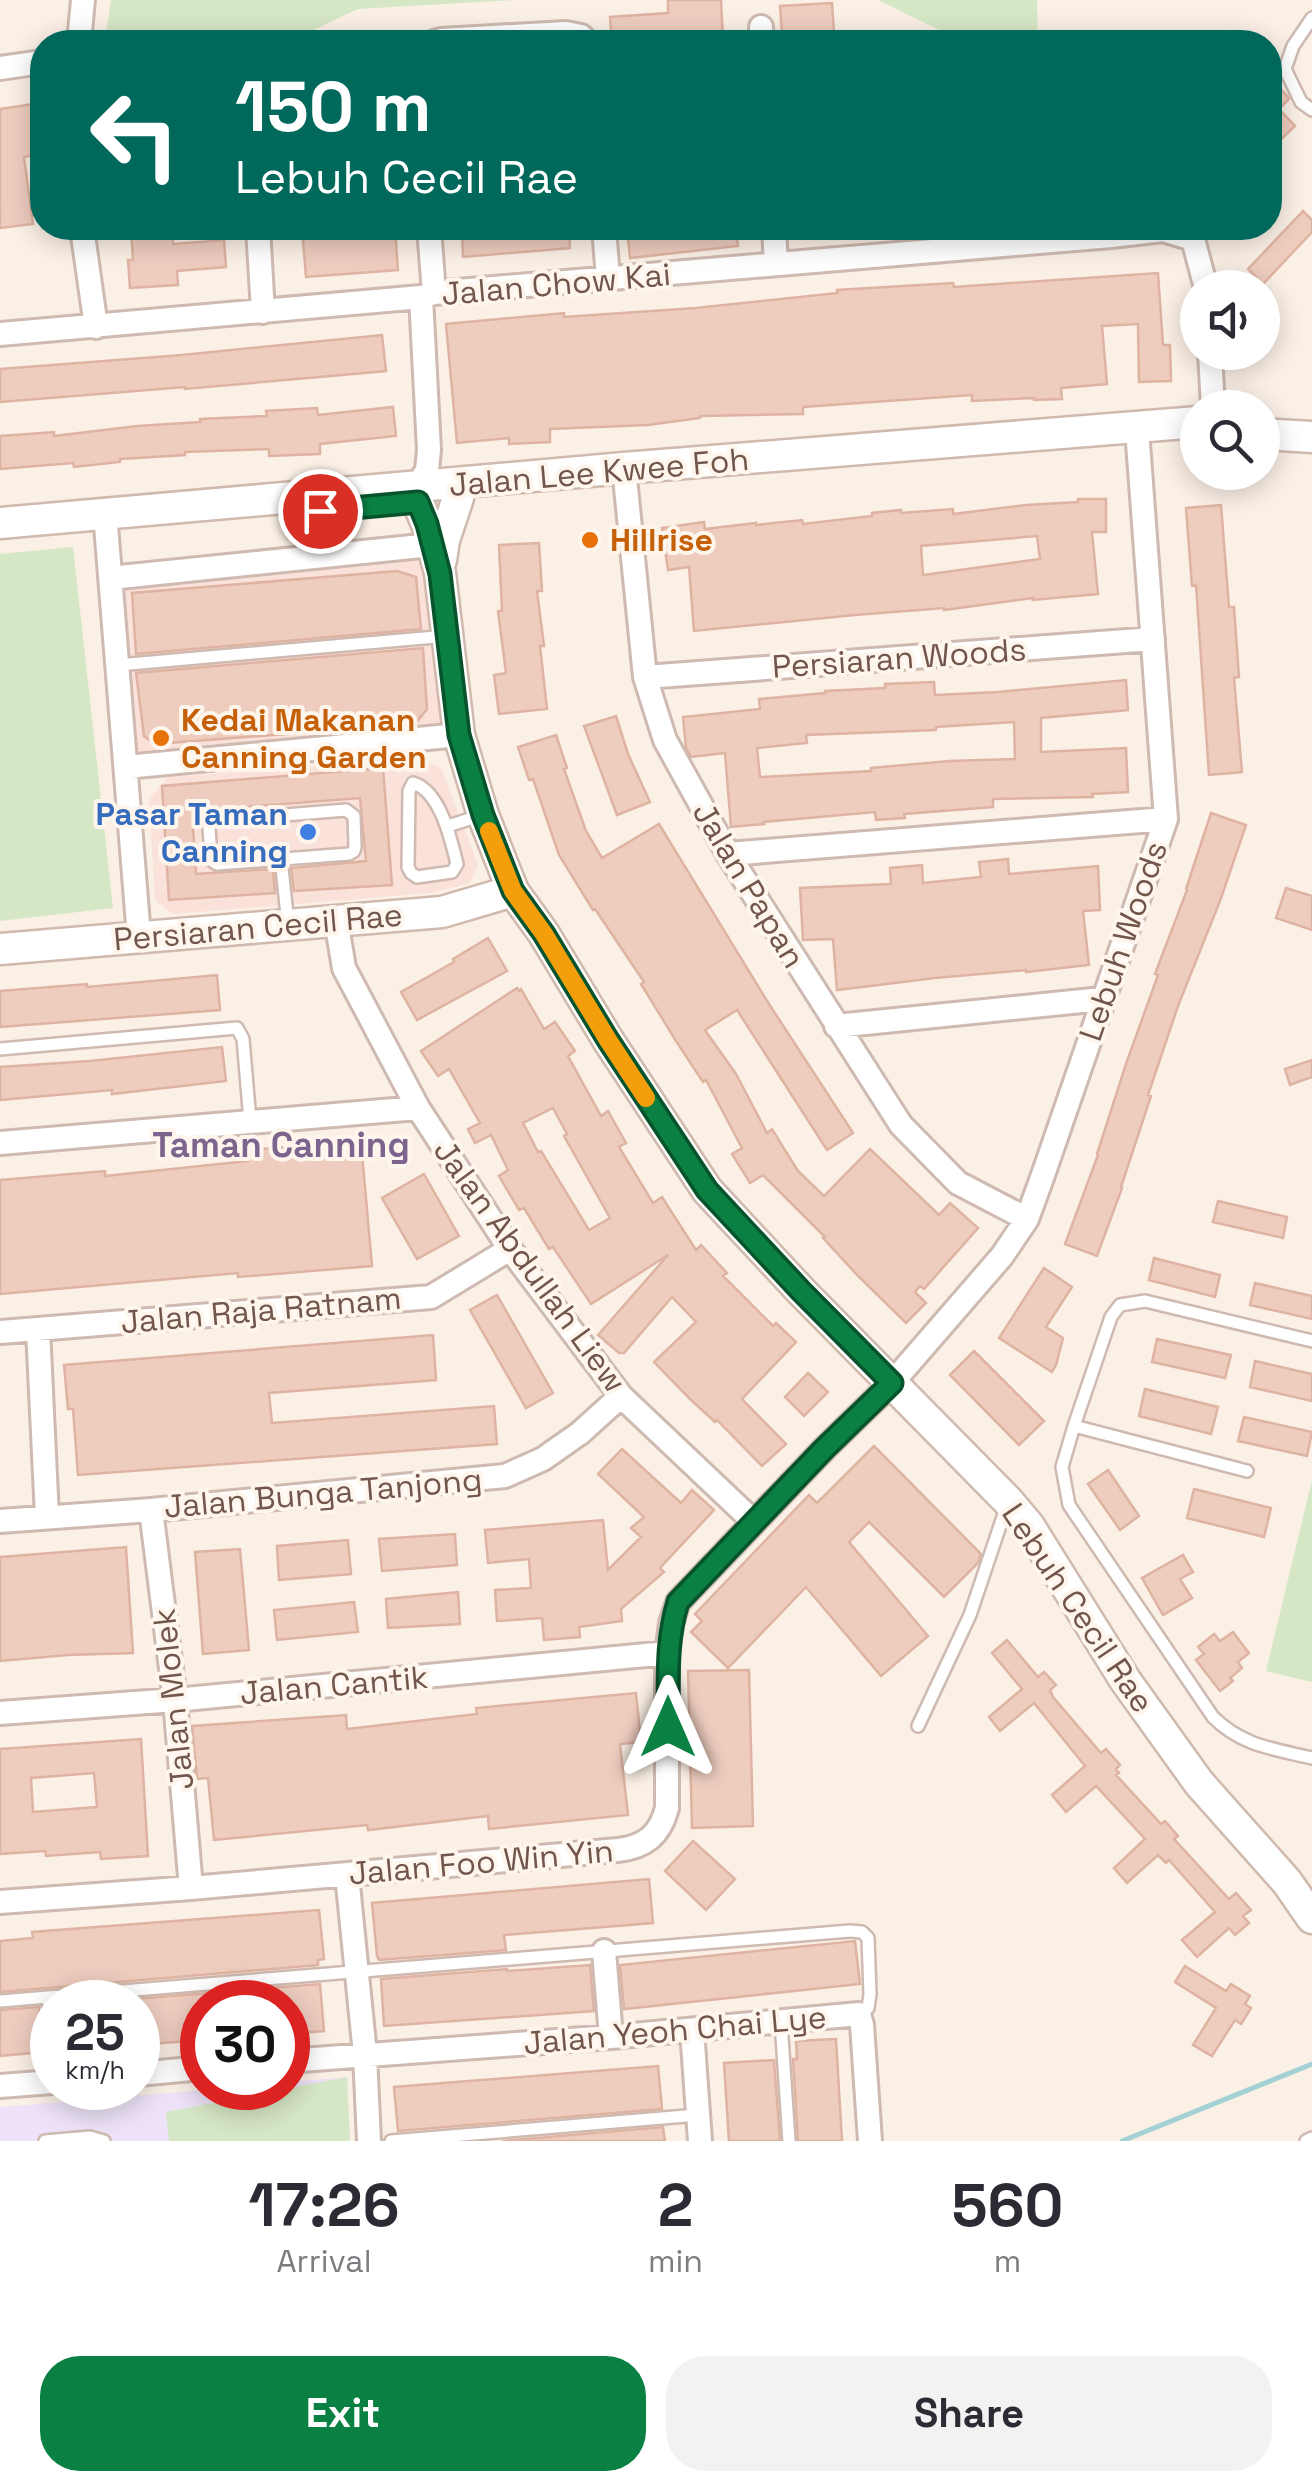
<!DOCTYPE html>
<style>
:root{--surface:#fff;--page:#f2f2f3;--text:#2b2b33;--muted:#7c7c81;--accent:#0b8043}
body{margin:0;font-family:"Space Grotesk",sans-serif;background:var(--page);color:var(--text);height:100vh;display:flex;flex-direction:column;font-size:38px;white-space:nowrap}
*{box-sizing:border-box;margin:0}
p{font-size:32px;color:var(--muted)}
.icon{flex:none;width:55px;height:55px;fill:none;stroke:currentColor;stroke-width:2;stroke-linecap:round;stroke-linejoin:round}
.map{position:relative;height:2141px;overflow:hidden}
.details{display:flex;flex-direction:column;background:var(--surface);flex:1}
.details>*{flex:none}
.guide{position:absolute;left:30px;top:30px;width:1252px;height:210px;border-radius:40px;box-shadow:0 5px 25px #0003;background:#00695c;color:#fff;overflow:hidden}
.buttons{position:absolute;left:1180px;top:270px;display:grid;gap:20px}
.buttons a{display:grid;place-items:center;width:100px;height:100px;border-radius:50%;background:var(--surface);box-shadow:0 5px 25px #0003;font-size:50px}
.speed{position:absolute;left:30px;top:1980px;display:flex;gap:20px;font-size:50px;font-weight:700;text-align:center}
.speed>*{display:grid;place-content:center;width:130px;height:130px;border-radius:50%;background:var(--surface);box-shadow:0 5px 25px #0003;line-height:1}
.speed small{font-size:25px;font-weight:400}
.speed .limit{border:15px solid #d22;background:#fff;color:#111}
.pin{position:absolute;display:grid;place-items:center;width:85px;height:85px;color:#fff;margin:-42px;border:5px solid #fff;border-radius:50%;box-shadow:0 2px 10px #0007}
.me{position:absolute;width:110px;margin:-55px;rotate:0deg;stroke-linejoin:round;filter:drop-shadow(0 0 8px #0008)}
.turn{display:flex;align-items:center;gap:35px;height:210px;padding:0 40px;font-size:45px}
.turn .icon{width:130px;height:130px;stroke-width:2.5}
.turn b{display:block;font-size:70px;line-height:85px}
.eta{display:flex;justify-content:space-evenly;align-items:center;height:170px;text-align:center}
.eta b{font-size:60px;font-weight:800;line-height:70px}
.button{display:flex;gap:20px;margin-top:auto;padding:20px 40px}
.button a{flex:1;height:115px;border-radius:40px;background:var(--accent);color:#fff;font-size:40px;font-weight:800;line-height:115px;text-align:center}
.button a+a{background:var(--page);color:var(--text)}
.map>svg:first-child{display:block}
.commercial{fill:#fae1da}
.education{fill:#ede2f7}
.green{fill:#d6e7c5}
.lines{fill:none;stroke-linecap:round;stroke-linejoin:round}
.stream{stroke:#a3d1d4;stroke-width:5}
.building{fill:#eecdbf;stroke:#dfb3a1;stroke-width:2.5;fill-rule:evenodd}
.lane-casing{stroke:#cebab0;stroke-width:16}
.street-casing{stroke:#cebab0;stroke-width:28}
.secondary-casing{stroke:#d0b9ad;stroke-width:35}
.lane{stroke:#fff;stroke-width:11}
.street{stroke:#fff;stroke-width:22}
.secondary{stroke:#fff;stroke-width:30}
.route-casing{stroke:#07532c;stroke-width:25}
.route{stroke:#0b8043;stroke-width:18}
.slow{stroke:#f59e0b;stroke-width:18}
.food-dot{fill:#e8710a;stroke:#fef5ec;stroke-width:4}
.shop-dot{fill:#3f7fe0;stroke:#fef5ec;stroke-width:4}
.labels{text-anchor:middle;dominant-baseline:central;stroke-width:8;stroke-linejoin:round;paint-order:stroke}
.street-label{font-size:32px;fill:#72564c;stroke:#fef5ec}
.food-label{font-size:32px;font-weight:bold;fill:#c56008;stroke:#fef5ec;text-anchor:start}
.shop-label{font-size:32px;font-weight:bold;fill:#366cbe;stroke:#fef5ec;text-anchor:end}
.neighbourhood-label{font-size:35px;font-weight:bold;fill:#7c648e;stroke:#fef5ec}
</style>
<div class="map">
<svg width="1312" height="2141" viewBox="0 0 1312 2141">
<rect width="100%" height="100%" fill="#fbf0e6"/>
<path class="commercial" d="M429,549L456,732L127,764L112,578Z
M419,759L441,768L478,865L470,883L431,893L173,914L155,900L149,799L168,777Z"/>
<path class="education" d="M347,2077L350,2141H0V2107L228,2088H288V2082Z"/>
<path class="green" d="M111,0H516L358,9L288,42H105Z
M878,0H1037L1038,42H964Z
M73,547L113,908L0,921V554Z
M1312,1480V1682L1266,1671Z
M347,2077L350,2141H169L166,2112Z"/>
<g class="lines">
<path class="stream" d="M1122,2141L1312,2064"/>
</g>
<path class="building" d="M668,0H721L723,39L612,42L610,17L668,13Z
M832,3L834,32L782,34L780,6Z
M1270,78L1288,97L1289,99L1279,109L1295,126L1270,150Z
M40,103L42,154L24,157L33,224L0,228V109Z
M1303,211L1312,220V232L1263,284L1248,269Z
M131,228H172L173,244L224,240L226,267L177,271L178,285L130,288L128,260H133Z
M302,228H395L398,270L306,277Z
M462,228H569L570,248L463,257Z
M627,228H736L738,246L630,258Z
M1158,273L1163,345H1170L1171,381L1139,382L1138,324L1102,326L1107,384L1061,388L1062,399L1034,400V398L972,401V395L803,407V414L700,416V418L648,425L550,429V442L509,444V438L457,443L446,324L564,313V317L696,308L838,293L837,290L953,283L954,287Z
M382,335L386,371L185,389V387L0,402V369L182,355Z
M393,407L396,436L320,444V454L269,456V449L185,452V455L120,459V462L74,467L73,463L0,469V436L54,432V436L137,426L200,422V419L267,416L266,411L317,408L318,415Z
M1078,499H1106V532H1092L1098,594L1033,600V598L944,610V608L855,615L694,631L689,567L668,570L662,528L704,522L705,529L756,523V525L802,520L803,524L872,516V513L901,510V513L953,509V514L1026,505L1078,502ZM1037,536L1040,559L923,575L921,546Z
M1221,505L1229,607H1234L1239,677L1234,678L1242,772L1209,775L1196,585L1192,586L1186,508Z
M539,543L542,591H537L544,646H540L547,709L499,714L494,675L506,673L498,611H502L499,545Z
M397,571L416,577L421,629L136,654L132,593Z
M423,648L427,709L415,724L155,744L144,736L136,673Z
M1126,680L1128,710L1041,718V752L1126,748L1128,792L1092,794L1093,797L993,799V807L904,814L905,818L876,820L875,812L763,822L764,824L731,827L725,753L691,757L686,748L683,717L760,709L759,699L825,693V691L885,688V684L934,682L935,695L998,692ZM1014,722L1015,759L949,761L871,768V771L760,777L757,748L807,743L806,735L936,730V727Z
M616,716L628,754L650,802L617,815L584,726Z
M556,735L567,768L564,769L586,831L602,858L659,824L769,1004L853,1133L827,1150L737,1010L705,1030L736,1074L767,1133L772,1129L798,1171L824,1196L870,1149L939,1215L950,1203L978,1228L924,1289L920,1286L915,1292L926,1303L906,1323L858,1276L823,1238L825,1237L763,1175L750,1183L732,1154L742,1148L706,1080L703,1082L676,1041L641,984L644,982L595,909L593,910L559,855L533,779L529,780L518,747Z
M383,768L392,885L294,891L291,868L366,861L360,798L192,811L196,874L273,869L275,893L169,900L162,786Z
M1211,813L1246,825L1220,901L1178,1006L1148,1095L1151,1096L1121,1187L1122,1188L1097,1256L1065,1244L1098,1155L1097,1154L1126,1064L1158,975L1155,974L1187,890L1186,889Z
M1008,859L1009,874L1098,866L1100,910L1083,911L1089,965L1026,972V970L935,978L837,990L833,939L803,940L800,888L891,884L890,868L922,865L923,883L981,877L979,862Z
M1286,888L1312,896V930L1276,918Z
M488,938L507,971L417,1020L401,992L454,962L453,959Z
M217,975L220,1010L0,1027V991L87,984V987Z
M517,988L519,991L521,989L544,1029L555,1022L575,1051L568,1056L601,1116L608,1111L626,1143L619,1147L653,1203L662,1197L696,1250L701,1245L727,1273L723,1276L773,1326L776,1323L796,1342L742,1399L786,1444L762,1466L717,1420L715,1422L690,1399L654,1362L696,1322L672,1297L624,1353H619L598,1335L668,1255L591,1304L553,1247L549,1249L524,1208L519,1210L499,1176L508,1170L491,1135L475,1143L468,1129L480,1123L449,1069L438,1076L421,1051ZM553,1108L567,1134L564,1136L610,1218L589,1230L541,1151L538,1152L523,1123Z
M222,1047L226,1081L112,1094V1090L0,1100V1067L90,1061Z
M1312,1060V1077L1290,1085L1285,1069Z
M361,1142L372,1266L238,1277V1273L0,1294V1180L105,1171V1176L248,1161L247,1150Z
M424,1174L459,1236L417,1259L382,1198Z
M1218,1201L1287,1217L1283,1238L1213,1222Z
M1154,1258L1220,1275L1215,1297L1149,1280Z
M1044,1268L1072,1287L1046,1327L1063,1338L1056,1365L1052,1372L999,1338Z
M1255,1283L1312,1296V1319L1250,1305Z
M497,1295L553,1393L526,1408L470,1310Z
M433,1335L436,1380L269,1393L272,1423L494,1406L497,1444L78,1475L73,1409H68L64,1365Z
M1157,1339L1231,1355L1225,1378L1152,1362Z
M974,1351L1044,1421L1019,1445L950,1375Z
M1255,1361L1312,1374V1401L1250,1387Z
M808,1373L828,1392L804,1416L785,1397Z
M1145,1389L1218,1407L1211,1434L1139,1416Z
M1244,1417L1312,1432L1307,1456L1238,1441Z
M874,1446L981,1554L978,1563L944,1597L869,1522L849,1542L928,1636L881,1676L806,1587L728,1668L691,1632L702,1621L695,1614L809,1495L817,1503Z
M622,1449L681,1503L692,1490L714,1510L660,1568L664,1572L621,1609L622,1621L579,1627L580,1637L544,1640L542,1618L497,1621L495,1590L531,1588L529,1559L488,1563L485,1530L603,1520L608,1570L641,1537L631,1528L644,1517L598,1474Z
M1108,1470L1139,1516L1120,1530L1088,1484Z
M1194,1489L1271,1508L1264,1537L1187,1518Z
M455,1534L457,1565L382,1571L379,1539Z
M348,1540L351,1574L279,1580L277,1546Z
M126,1547L133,1653L68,1655L0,1661V1557Z
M240,1549L249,1650L203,1654L195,1552Z
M1183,1555L1193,1572L1180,1579L1192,1598L1163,1615L1142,1578Z
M458,1592L460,1624L388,1628L386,1599Z
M354,1602L358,1632L277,1640L274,1610Z
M1233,1632L1249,1653L1238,1662L1242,1668L1230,1678L1233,1681L1220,1691L1196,1660L1204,1654L1198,1647L1214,1634L1220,1641Z
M1007,1640L1038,1677L1044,1672L1056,1685L1050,1690L1053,1697L1101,1753L1106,1749L1120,1765L1116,1769L1119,1773L1116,1775L1161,1824L1165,1821L1178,1836L1174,1839L1229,1899L1236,1893L1251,1910L1243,1916L1249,1923L1235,1935L1229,1928L1197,1957L1182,1940L1215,1912L1169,1860L1166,1863L1158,1855L1127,1883L1114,1868L1145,1839L1096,1786L1066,1812L1052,1795L1085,1766L1034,1703L1000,1731L989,1717L1022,1689L992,1653Z
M749,1670L753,1826L692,1828L688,1671Z
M636,1693L641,1742L620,1744L628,1815L489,1829L488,1816L368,1830L367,1825L214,1840L208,1778L197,1779L192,1726L346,1715L347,1729L477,1714L476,1708Z
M141,1739L148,1856L101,1859L100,1852L46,1856L45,1851L0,1854V1749ZM94,1773L97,1807L33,1812L31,1778Z
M693,1841L735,1879L706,1910L665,1871Z
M649,1879L653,1923L504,1935L506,1950L379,1960L377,1956L372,1903Z
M319,1910L324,1959L318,1960V1965L0,1992V1941L33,1938L32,1932Z
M855,1941L860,1984L624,2009L620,1965Z
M590,1965L594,2011L384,2026L381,1979L507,1969V1971Z
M1185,1966L1226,1991L1231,1984L1250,1996L1245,2004L1251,2008L1241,2024L1235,2020L1212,2056L1193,2045L1216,2008L1175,1982Z
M320,1984L324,2031L288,2034V2002H202V2040L138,2045V2002H96Z
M39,2007L42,2052L0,2056V2010Z
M836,2039L842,2141H798L793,2059H797L796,2041Z
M774,2060L780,2141H729L724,2063Z
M658,2066L662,2109L398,2131L394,2087Z
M663,2127L665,2141H502Z"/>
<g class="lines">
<g class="lane-casing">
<path id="lane" d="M1312,18L1293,46L1285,69L1301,102L1312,110
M118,665L447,636
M413,783C440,791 451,839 457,864L452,872L417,877L411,873L408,867L409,791Z
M346,810L354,816L355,847L354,851L349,854L217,864L211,860L209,827L212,821Z
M448,826L482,815
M281,859L288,924
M0,1049L237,1028L243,1039L250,1121
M1312,1341L1145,1301L1120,1305L1111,1317L1074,1426L1062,1467L1069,1505L1213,1717C1242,1746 1274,1749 1312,1758
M1074,1426L1247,1471
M918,1726L970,1615L1007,1505
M48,1997L52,2063
M0,2001L850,1931L862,1932L868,1938L870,1994L868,2008L859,2014
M781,2022L789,2141
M45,2141L90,2137L104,2141
M391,2141L698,2115
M1306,2141L1312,2138"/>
</g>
<g class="street-casing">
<path id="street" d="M761,27L762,42
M79,42L83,0
M434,42L441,40L566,33L581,36L587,42
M0,68L42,62
M82,228L96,327
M258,228L263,312
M429,228L434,293
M604,228L608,278
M774,228L776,264
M0,334L421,297L434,293L1111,236L1163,230L1193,239L1206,288
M1210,352L1213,408
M624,468L645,677L665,740L728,854L901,1125L958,1183L1027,1219
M417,487L427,470L429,450L421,297
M105,513L139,937
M110,578L431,545
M645,677L1153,639
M126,767L459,735
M728,854L1166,819
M336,920L344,968L418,1108L510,1249L621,1396L754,1522
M836,1026L1102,999
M0,1143L418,1108
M38,1329L47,1517
M0,1332L431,1297L510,1249
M151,1510L175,1700L191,1888
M0,1521L151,1510L505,1476L543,1459L580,1433L621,1396
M0,1713L175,1700L667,1653
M347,1875L365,2054L369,2141
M0,1902L191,1888L618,1850C645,1847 660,1835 667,1808V1653L671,1623L678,1602L824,1449L892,1383L1002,1256L1027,1219L1043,1175L1166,819L1138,443
M604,1951L611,2037
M692,2030L700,2141
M288,2061L611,2037L859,2014L862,2025L870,2141
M138,2074L202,2068
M0,2086L52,2082"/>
</g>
<g class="secondary-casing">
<path id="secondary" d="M1262,434L1312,437
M418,503L427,524L440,573L459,735L483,815L513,891L544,934L608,1040L707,1190L801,1291L1008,1501L1029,1526L1125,1680L1199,1783L1287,1882L1312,1918
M0,523L624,468L1198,422
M441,560L444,540L458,498
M0,949L442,912L513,891"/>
</g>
<use href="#lane" class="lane"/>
<use href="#street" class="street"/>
<use href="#secondary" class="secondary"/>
</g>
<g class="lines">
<g class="route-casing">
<path id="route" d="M320,511L418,502L427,524L440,574L459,735L483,815L513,891L544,934L608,1040L707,1190L801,1291L892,1383L824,1449L678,1602C665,1644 669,1684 668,1727"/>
</g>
<use href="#route" class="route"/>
<path class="slow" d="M489,831L513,891L544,934L608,1040L646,1098"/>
</g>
<g class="food-dot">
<circle cx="590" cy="540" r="10"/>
<circle cx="161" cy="738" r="10"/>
</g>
<circle class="shop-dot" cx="308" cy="832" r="10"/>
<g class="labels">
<g class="street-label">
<text transform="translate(556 284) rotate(-5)">Jalan Chow Kai</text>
<text transform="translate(599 472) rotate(-5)">Jalan Lee Kwee Foh</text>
<text transform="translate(899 658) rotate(-4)">Persiaran Woods</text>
<text transform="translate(749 885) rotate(59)">Jalan Papan</text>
<text transform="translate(258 927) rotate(-5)">Persiaran Cecil Rae</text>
<text transform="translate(1123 941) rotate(-71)">Lebuh Woods</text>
<text transform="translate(530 1266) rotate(54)">Jalan Abdullah Liew</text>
<text transform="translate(261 1310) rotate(-5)">Jalan Raja Ratnam</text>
<text transform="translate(323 1493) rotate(-5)">Jalan Bunga Tanjong</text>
<text transform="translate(1078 1608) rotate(56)">Lebuh Cecil Rae</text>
<text transform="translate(334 1685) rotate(-5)">Jalan Cantik</text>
<text transform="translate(173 1699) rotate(-96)">Jalan Molek</text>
<text transform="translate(481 1862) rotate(-5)">Jalan Foo Win Yin</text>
<text transform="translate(675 2030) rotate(-5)">Jalan Yeoh Chai Lye</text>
</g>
<g class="food-label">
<text x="610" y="540">Hillrise</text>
<text x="181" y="720">Kedai Makanan<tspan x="181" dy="37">Canning Garden</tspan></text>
</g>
<g class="shop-label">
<text x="288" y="814">Pasar Taman<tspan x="288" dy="37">Canning</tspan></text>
</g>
<g class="neighbourhood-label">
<text x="281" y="1145">Taman Canning</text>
</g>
</g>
</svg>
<div class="buttons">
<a><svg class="icon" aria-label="sound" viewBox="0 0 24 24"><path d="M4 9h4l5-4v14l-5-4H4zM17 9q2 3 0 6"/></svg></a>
<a><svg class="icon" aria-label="search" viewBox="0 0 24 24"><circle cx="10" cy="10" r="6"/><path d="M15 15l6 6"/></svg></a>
</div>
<div class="speed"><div>25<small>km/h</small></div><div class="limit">30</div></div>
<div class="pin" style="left:320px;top:511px;background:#d93025"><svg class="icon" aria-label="arrive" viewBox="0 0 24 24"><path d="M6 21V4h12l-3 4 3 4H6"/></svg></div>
<svg class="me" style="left:668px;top:1727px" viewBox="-20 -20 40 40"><path d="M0-17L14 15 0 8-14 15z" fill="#0b8043" stroke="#fff" stroke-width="4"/></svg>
<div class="guide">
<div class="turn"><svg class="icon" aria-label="left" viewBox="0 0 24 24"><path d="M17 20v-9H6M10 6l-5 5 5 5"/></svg><div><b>150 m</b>Lebuh Cecil Rae</div></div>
</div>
</div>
<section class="details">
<div class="eta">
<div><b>17:26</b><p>Arrival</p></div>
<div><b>2</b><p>min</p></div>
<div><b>560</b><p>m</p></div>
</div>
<div class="button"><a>Exit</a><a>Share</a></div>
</section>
